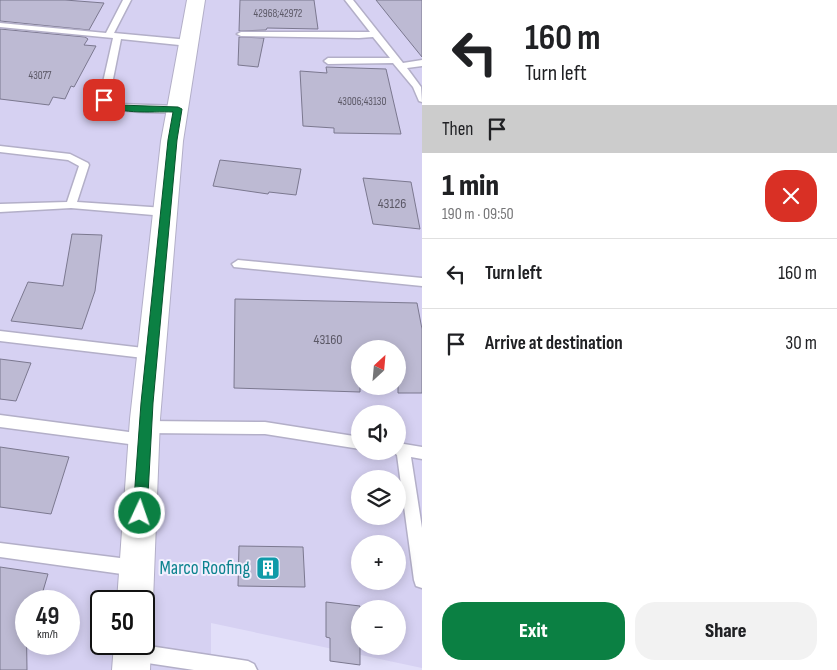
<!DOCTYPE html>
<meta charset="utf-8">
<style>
:root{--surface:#fff;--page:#f2f2f2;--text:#202124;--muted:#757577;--line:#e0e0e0;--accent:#0b8043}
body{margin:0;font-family:"Sofia Sans Condensed",sans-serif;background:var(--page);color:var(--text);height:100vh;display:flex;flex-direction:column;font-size:19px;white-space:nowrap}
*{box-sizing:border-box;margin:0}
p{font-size:16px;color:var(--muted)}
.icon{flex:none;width:28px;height:28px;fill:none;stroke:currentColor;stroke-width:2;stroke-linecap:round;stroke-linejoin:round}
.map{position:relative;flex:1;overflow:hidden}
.drawer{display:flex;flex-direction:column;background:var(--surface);width:415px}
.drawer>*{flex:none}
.banner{background:#fff;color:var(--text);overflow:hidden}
.needle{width:32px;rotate:26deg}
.controls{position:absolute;left:351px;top:340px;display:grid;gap:10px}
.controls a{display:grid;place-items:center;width:55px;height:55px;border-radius:50%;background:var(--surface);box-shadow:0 2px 12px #0003;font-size:25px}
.speed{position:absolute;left:15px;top:590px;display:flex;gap:10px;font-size:25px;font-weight:700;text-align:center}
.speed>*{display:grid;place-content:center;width:65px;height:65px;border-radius:50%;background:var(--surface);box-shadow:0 2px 12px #0003;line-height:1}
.speed small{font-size:12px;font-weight:400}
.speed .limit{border:2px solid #111;border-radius:8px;background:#fff;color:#111}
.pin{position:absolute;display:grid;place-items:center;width:42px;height:42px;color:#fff;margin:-21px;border-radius:10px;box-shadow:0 2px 8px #0006}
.me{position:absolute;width:55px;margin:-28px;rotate:3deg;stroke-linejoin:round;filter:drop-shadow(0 0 4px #0008)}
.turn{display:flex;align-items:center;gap:18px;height:105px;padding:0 20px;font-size:22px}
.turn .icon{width:65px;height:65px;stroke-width:2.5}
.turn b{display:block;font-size:35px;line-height:42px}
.then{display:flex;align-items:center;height:48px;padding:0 20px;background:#0003;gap:10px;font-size:19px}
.round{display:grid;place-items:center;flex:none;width:52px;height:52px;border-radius:20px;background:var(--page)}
.headline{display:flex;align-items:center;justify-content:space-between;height:85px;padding:0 20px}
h1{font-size:30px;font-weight:800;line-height:38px}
.button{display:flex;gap:10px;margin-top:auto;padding:10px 20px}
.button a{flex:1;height:58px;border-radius:20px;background:var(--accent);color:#fff;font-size:20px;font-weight:800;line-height:58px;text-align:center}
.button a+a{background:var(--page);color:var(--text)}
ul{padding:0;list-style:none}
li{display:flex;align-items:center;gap:15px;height:70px;padding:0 20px;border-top:1px solid var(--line)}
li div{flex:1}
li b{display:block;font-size:19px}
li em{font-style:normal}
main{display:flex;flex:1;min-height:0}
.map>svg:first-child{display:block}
.built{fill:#d6d1f2;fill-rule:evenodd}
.building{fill:#bdbad3;stroke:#7b788f}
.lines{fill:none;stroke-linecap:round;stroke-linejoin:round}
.lane-casing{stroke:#b3afc8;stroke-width:3}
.secondary-casing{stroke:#b3afc8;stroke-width:2}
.lane{fill:#fff;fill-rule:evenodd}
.secondary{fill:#fff;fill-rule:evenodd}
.route{fill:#0b8043;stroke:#07532c}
.labels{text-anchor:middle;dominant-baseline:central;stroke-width:4;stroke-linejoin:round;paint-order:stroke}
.far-number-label{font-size:11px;fill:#5c5967}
.number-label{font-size:14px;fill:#5c5967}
.near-culture-label{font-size:19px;fill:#0d838f;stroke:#f0eefd;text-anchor:end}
</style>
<main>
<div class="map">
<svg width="422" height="670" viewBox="0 0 422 670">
<rect width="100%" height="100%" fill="#e2dff9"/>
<path class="built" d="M0,0H422V668L211,623V670H0ZM360,349H398V386H360ZM360,414H398V451H360ZM360,479H398V516H360ZM360,544H398V581H360ZM26,601H69V644H26ZM101,601H144V644H101ZM360,609H398V646H360Z"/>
<path class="building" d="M0,0H65L104,3L89,30L0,21Z
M240,0H314L318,29L267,28L266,30L239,31Z
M376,0H422V57L392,20Z
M0,29L85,37L88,39L84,45L96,46L74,87L71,86L65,99L53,97L49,105L0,99Z
M239,37L264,38L258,67L238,65Z
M326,67L386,69L401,134L334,133V128L303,126L300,71L327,73Z
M220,160L301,169L296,195L269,192L268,194L213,186Z
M363,178L411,182L420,229L373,224Z
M72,234L102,235L95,291L82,329L11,321L28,282L63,286Z
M235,299L417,303L422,329V393H398V349H360V392L234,388Z
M0,359L31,363L16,401L0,399Z
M0,447L69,457L51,514L0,507Z
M239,546L303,547L305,587L238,586Z
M0,567L48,574L40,601H26L27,670H0Z
M326,602L360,606V665L330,661V638L326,637Z"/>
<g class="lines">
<g class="lane-casing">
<path id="lane" d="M123,0H131L114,33L189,40L193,43L189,46L121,39L109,99L119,104L178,106L183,109L181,111C168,114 121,112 109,107C105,106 102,103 99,100L113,38L0,27V23L106,33Z
M345,0H353L403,63L422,60V66L407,68L421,87L422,102L419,101L413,87L393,63L328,64L324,61L328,58H390L373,37L359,38L241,36L237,34L241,32H370Z
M0,146L70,154L88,163L89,165L77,202L165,208L170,212L165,216L71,208L0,212V204L67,202L79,166L68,160L0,152Z
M238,260L422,278V286L234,267L232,264Z
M0,331L152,349L157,350L158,354L157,358L152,359L0,341Z
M0,415L144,434L149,436L151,440L149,444L144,446L0,427Z
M145,421L265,422L360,437V449L265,434L145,433L140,431L138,427L140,423Z
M398,443L422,447V459L411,457L422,528V588L416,586L414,580L397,455L392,451H398Z
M0,543L136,560L142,563L144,568L142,573L136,576L0,557Z
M136,644L248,661L254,664L257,670H194L134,661L128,658L125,652L128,646Z"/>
</g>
<g class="secondary-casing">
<path id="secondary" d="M187,0H205L183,141L160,419L153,601L148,614L144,615V601H117L130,419L161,141Z
M144,630L151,644L150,670H112L114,644H144Z"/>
</g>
<use href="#lane" class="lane"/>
<use href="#secondary" class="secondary"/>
</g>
<path class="route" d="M104,97L119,105L178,107L182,109L177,140L153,403L147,513L145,518L140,520L135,518L133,513L141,403L168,140L173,112C152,111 114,116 99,100Z"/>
<defs>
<g id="building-square" transform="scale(1.25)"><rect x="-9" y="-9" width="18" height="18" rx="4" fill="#0f9aa8" stroke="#f0eefd"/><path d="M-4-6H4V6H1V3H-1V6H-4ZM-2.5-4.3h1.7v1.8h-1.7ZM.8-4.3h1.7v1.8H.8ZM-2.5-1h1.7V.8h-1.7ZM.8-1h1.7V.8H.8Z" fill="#fff"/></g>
</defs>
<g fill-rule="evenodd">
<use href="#building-square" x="268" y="568"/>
</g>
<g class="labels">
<g class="far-number-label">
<text x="278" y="13">42968;42972</text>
<text x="40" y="75">43077</text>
<text x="362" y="101">43006;43130</text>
</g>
<g class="number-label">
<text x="392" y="203">43126</text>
<text x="328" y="339">43160</text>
</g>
<g class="near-culture-label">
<text x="250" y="568">Marco Roofing</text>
</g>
</g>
</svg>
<div class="controls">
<a><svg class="needle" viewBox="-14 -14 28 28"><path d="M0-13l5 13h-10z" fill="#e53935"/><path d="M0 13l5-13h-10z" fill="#757577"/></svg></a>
<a><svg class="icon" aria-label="sound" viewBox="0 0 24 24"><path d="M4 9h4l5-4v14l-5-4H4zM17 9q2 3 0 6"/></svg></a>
<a><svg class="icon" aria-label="layers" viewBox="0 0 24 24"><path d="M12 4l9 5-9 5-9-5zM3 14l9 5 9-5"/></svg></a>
<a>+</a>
<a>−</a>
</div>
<div class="speed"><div>49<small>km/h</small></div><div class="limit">50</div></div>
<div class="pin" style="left:104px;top:100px;background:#d93025"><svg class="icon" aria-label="arrive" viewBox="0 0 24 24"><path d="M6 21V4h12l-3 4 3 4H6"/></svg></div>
<svg class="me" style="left:140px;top:513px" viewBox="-20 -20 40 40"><circle r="17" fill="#0b8043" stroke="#fff" stroke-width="3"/><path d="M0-11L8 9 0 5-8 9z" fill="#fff"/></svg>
</div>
<section class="drawer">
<div class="banner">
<div class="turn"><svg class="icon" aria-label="left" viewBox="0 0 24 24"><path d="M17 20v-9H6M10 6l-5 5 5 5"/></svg><div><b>160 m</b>Turn left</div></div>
<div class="then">Then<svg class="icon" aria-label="arrive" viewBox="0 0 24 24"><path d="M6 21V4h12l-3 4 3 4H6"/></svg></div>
</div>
<div class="headline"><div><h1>1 min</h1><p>190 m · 09:50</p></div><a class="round" style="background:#d93025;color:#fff"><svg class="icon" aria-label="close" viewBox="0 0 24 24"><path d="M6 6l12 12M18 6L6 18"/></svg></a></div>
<ul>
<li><svg class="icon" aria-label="left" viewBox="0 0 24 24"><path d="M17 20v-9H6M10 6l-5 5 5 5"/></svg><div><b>Turn left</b></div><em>160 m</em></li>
<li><svg class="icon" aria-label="arrive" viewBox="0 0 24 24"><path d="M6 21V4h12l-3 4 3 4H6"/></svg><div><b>Arrive at destination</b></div><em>30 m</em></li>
</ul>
<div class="button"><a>Exit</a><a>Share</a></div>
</section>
</main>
